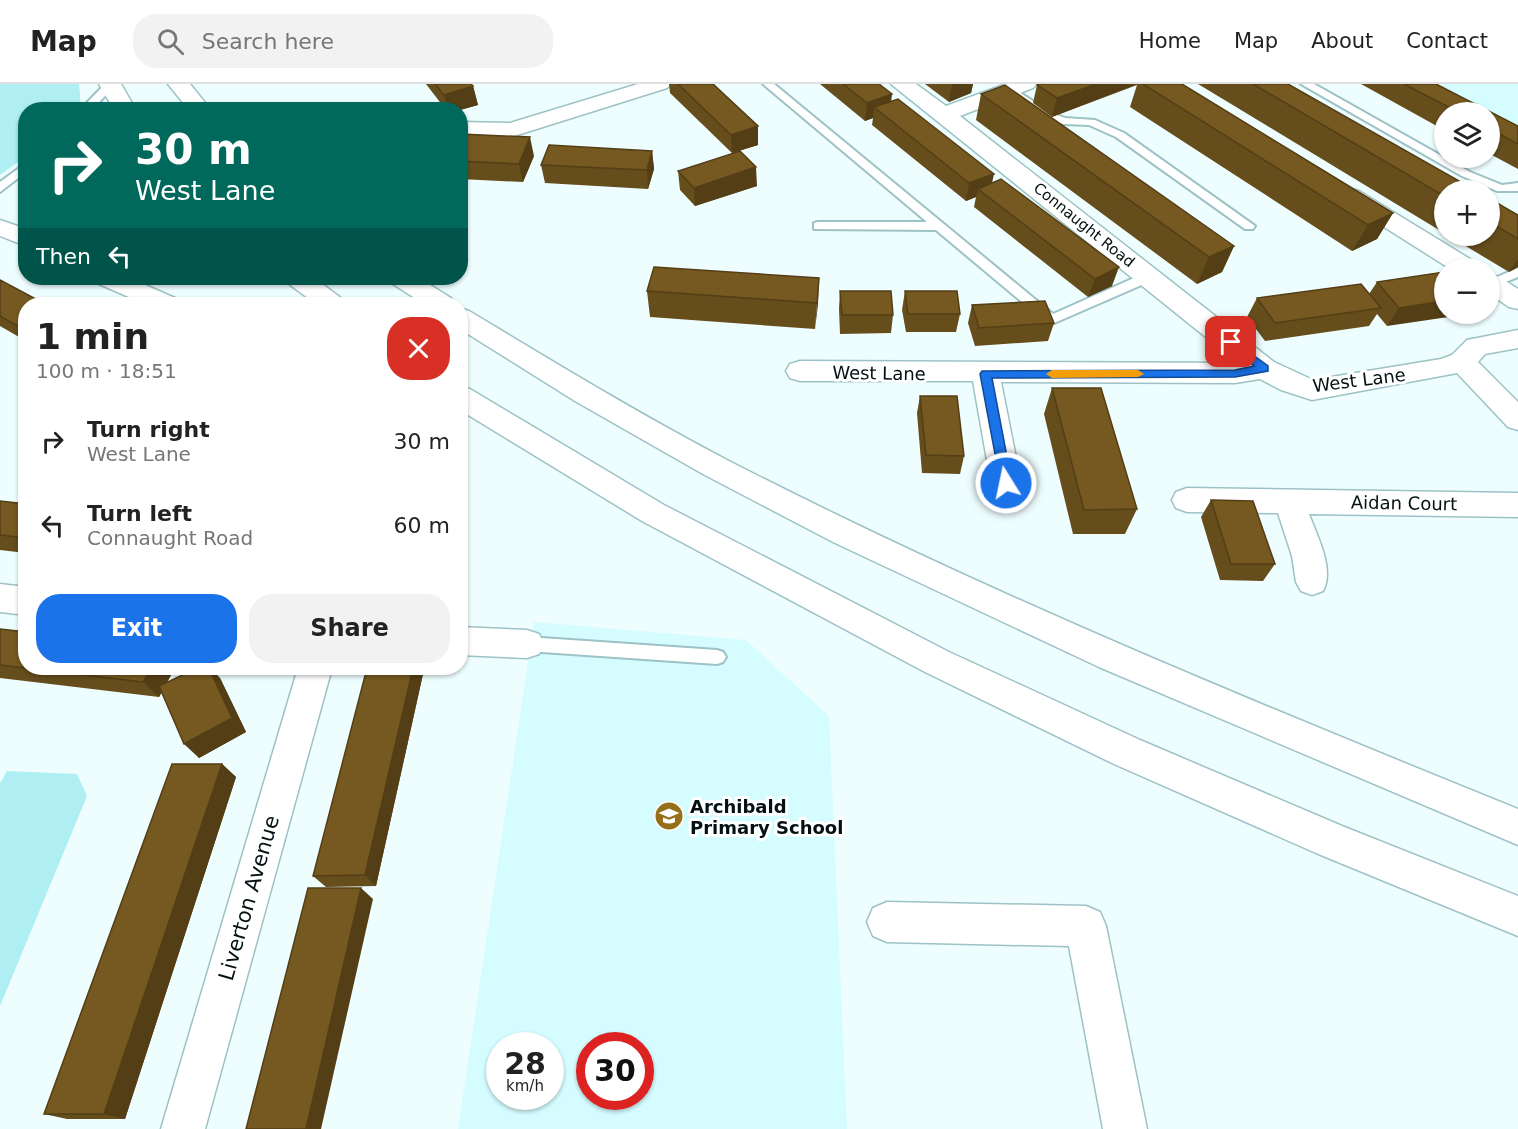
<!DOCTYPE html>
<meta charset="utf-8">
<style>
:root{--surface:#fff;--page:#f2f2f2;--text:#222;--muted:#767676;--line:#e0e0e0;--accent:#1a73e8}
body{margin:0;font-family:"DejaVu Sans",sans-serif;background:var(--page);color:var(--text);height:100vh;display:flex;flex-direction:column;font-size:22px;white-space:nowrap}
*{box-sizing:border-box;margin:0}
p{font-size:20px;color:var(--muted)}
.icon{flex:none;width:33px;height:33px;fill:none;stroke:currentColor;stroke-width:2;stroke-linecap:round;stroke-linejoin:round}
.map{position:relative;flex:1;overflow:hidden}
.side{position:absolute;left:18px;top:213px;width:450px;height:378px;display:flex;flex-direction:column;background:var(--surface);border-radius:24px;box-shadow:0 2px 4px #0004}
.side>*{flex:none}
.hud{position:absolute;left:18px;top:18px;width:450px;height:183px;border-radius:24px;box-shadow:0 2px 4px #0004;background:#00695c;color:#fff;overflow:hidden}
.tools{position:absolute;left:1434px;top:18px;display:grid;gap:12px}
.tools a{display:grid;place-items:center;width:66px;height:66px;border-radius:50%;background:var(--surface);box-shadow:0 2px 4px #0004;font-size:30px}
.speed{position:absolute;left:486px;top:948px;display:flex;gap:12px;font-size:30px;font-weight:700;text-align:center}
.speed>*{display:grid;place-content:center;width:78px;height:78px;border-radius:50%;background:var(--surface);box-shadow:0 2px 4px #0004;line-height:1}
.speed small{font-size:15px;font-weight:400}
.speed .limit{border:9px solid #d22;background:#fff;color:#111}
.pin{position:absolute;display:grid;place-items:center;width:51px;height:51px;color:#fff;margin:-26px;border-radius:12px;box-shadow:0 3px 9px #0006}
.me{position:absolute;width:66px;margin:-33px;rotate:350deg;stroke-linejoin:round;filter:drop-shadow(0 0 4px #0008)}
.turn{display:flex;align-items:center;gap:21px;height:126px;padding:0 18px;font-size:27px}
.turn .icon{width:78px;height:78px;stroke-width:2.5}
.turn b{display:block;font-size:42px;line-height:51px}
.then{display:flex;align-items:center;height:57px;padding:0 18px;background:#0003;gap:12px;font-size:22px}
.round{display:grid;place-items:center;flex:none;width:63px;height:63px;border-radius:24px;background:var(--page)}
.headline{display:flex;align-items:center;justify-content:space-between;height:102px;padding:0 18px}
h1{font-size:36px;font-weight:700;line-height:45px}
.primary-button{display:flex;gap:12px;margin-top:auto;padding:12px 18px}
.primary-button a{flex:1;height:69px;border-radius:24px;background:var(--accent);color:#fff;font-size:24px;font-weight:700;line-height:69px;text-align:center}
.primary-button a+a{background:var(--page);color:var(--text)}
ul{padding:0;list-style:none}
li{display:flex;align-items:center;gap:18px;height:84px;padding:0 18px}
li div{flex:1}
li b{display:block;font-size:22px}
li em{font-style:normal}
header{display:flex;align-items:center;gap:36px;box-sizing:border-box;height:84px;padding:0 30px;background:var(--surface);border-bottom:2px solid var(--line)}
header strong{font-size:28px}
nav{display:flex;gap:33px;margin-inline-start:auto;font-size:21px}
.search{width:420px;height:54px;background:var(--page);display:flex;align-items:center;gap:15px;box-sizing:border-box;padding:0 21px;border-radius:24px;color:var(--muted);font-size:22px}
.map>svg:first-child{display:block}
.built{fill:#d5fcff;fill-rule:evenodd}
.green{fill:#afeef3}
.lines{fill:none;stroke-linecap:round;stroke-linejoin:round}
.service-casing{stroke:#9dc2c5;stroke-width:4}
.minor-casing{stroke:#9dc2c5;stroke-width:3}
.trunk-casing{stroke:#9dc2c5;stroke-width:3}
.service{fill:#fff;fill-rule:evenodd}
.minor{fill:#fff;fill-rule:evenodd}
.trunk{fill:#fff;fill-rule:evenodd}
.wall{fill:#654d1c}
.shaded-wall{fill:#533e16}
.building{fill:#765920;stroke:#533e16;stroke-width:1.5}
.route{fill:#1a73e8;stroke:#114b97;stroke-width:1.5}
.slow{fill:#f59e0b}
.labels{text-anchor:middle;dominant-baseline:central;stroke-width:6;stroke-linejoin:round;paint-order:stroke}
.far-street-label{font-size:15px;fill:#041112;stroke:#fff}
.street-label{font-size:18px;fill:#041112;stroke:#fff}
.poi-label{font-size:18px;font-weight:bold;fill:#041112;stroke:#fff;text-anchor:start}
.near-street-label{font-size:21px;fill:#041112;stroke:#fff}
</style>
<header>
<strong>Map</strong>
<div class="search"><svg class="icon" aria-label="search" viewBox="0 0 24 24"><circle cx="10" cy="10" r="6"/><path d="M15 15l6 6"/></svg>Search here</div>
<nav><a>Home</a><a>Map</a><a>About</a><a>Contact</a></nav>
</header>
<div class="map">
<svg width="1518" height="1045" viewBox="0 0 1518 1045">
<rect width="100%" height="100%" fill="#eefeff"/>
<path class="built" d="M1429,0H1518V44L1490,28Z
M534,538L746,556L829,632L847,1045H458ZM500,962H550V1012H500ZM590,962H640V1012H590Z"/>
<path class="green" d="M0,0H79L81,23L78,25L26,26L25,73L0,91Z
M7,687L77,690L87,712L0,922V699Z"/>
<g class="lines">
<g class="service-casing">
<path id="service" d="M105,0L115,1L92,26H80Z
M763,0H774L1053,230L1143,190L1148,189L1154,193L1153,196L1052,240L1047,239L936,146L814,145V139L818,138H927Z
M1301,0H1314L1470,88L1502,101L1518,99V107H1497L1462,92Z
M1011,3L1050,28L1065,34L1095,36L1124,49L1255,142L1253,145H1245L1116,53L1089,41L1063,40L1042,32L1007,8V4Z
M26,79V88L0,108V98Z
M1518,184V193L1490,204V196Z
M527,553L717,566L723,568L726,573L723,578L717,580L527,567L521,565L519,560L521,555Z"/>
</g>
<g class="minor-casing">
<path id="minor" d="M638,0H671L667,4L511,53L460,52V38L510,39Z
M891,0H916L946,22L1006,0H1037L1033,4L960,32L1274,278L1313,296L1441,275L1452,271L1467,256L1518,246V264L1485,270L1478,278L1518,318V346L1508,343L1457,289L1312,316L1281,306L1260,295L1235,299L1001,298L1021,399L1017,407L1006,410L995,407L991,399L973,297H800L790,294L786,287L790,280L800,277L1238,279Z
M1351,105L1359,107L1475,178L1479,184H1449L1343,117L1339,112L1343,107Z
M0,136L26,145V162L0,152Z
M1490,191L1499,193L1518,205V225L1509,223L1490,210Z
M95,194H129L175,214L179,220H145L99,200Z
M1187,404L1518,409V433L1309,430C1317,452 1335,485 1323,507L1312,511L1301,507L1296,498L1292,472L1278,429L1187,428L1176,424L1172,416L1176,408Z
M0,500L26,503V531L0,528Z
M460,543L527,546L539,550L544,560L539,570L527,574L460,571Z
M298,584H332L205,1045H161Z
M887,818L1086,822L1100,828L1106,842L1147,1045H1103L1069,862L887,858L873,852L867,838L873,824Z"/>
</g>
<g class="trunk-casing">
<path id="trunk" d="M99,0H121L136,26H114Z
M168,0H190L211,26H189Z
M286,194H314L341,214L345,220H316L289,200Z
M390,194H419L451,214L455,220H424L393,200Z
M460,224L469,227C554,278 639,330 727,376C984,508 1251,617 1518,725V761L1099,583L833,458L703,390L575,317L460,245Z
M460,302L470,305L664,421L949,568L1140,656L1342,742L1518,812V852L1316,769L1114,680L925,588L642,437L460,326Z"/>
</g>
<use href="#service" class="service"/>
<use href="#minor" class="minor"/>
<use href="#trunk" class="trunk"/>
</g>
<path class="wall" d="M426,0H471L473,2L478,21L460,26H446Z
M669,0H713L758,42V61L732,69L670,9Z
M820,0H879L891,17L992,99L1112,202L1088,213L974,123L976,113L966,117L872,41L873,34L865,37Z
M925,0H973L971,9L949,18Z
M1039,0H1182L1393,129L1377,155L1352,167L1130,23L1137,1L1052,33L1033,19L1037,1Z
M1198,0H1288L1444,106V149Z
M1361,0H1436L1518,42V85L1490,70V28H1444V46Z
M981,10L1234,162L1222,188L1197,200L976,36Z
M460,50L534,72L523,98L460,95Z
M652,67L654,85L648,105L545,99L541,81Z
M678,87L757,102L695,122L680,106Z
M1490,115L1518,131V183L1509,188L1449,152H1490Z
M1444,188L1387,242L1377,230L1369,242L1265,257L1247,233L1257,214L1369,210L1377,198Z
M819,194L815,245L650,233L647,207Z
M0,196L26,220V257L0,242Z
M840,207L893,231L891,249L840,250L839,225Z
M905,207L960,230L956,248H906L902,226Z
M972,221L1054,239L1048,257L975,262L968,239Z
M1052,304L1137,425L1125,450H1073L1044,330Z
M920,312L964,372L960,390L922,389L917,329Z
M1211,416L1275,480L1263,497L1220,496L1201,433Z
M0,417L26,420V469L0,466Z
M0,545L175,584L167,598L220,594L246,648L199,674L162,608L159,613L0,594Z
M423,590L376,802L326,803L313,792Z
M222,680L236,693L125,1035H67L44,1030Z"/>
<path class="shaded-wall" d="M952,0H973L971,9L949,18Z
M1096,0H1137L1052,33L1057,14Z
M473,2L478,21L460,26H448L444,11Z
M892,10L890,28L874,23L873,34L865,37L867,19Z
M758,42V61L732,69L731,51Z
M530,53L534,72L523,98L519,80Z
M652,67L654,85L648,105L647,86Z
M756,83L757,102L695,122L694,104Z
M994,90L990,108L978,105L976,113L966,117L969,99Z
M1393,129L1377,155L1352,167L1368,141Z
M1234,162L1222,188L1197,200L1209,173Z
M1518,175V183L1509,188Z
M1119,183L1112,202L1088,213L1095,195Z
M819,194L818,221L815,245L817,219Z
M1496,209L1490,217V210Z
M1444,217V230H1469L1387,242L1399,224Z
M152,584H175L159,613L143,598Z
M209,584H211L220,594L246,648L199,674L184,660Z
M413,584H419L423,590L376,802L365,791Z
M222,680L236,693L125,1035L104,1030Z
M361,804L373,815L321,1045H306Z"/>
<path class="building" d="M435,0H471L473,2L444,11Z
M678,0H713L758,42L731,51Z
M843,0H879L892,10L867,19Z
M1039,0H1096L1057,14L1037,1Z
M1143,0H1182L1393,129L1368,141Z
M1253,0H1288L1475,106H1444V112Z
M1404,0H1436L1518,42V60L1490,45V28H1458Z
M1005,1L1234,162L1209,173L981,10Z
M898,15L994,90L969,99L874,23Z
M460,50L530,53L519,80L460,77Z
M549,61L652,67L647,86L541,81Z
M740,67L756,83L694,104L678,87Z
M1001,95L1119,183L1095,195L978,105Z
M1490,115L1518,131V155L1490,138Z
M654,183L819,194L817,219L647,207Z
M1444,188V217L1399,224L1377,198Z
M0,196L45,220H26V247L0,232Z
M1361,200L1381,224L1275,239L1257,214Z
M1490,203L1496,209L1490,210Z
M840,207H891L893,231H842Z
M905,207H957L960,230H908Z
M1045,217L1054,239L979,244L972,221Z
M1052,304H1101L1137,425L1084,426Z
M920,312H957L964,372L926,371Z
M1211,416L1253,417L1275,480H1231Z
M0,417L26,420V454L0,451Z
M0,545L26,548V584H152L143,598L0,581Z
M197,584H209L232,634L184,660L159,602Z
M367,584H413L365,791L313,792Z
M172,680H222L104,1030H44Z
M308,804H361L306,1045H246Z"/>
<path class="route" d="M1231,255L1268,282V287L1235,293L992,294L1012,399L1006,404L1001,402L980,290L982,287L1235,286L1254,282L1227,261V256Z"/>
<path class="slow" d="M1052,286H1138L1144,290L1138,293L1052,294L1046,290Z"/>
<defs>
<g id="school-disc" transform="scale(1.5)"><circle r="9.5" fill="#966f19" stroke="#fff"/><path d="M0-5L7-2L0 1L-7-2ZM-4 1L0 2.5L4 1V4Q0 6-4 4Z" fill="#fff"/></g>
</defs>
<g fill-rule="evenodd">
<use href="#school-disc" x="669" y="732"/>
</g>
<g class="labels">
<g class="far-street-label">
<text transform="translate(1084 141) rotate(39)">Connaught Road</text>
</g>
<g class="street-label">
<text transform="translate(879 289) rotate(1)">West Lane</text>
<text transform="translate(1359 296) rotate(-7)">West Lane</text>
<text transform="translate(1404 419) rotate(1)">Aidan Court</text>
</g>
<g class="poi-label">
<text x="690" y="722">Archibald<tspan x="690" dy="21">Primary School</tspan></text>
</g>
<g class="near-street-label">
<text transform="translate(249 814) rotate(-74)">Liverton Avenue</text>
</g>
</g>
</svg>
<div class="tools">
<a><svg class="icon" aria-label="layers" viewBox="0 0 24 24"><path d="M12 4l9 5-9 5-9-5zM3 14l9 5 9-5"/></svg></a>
<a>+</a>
<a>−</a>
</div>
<div class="speed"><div>28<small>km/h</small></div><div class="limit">30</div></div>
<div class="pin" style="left:1231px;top:258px;background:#d93025"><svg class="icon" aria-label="arrive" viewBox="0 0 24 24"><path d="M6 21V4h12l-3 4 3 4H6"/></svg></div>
<svg class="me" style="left:1006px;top:399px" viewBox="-20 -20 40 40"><circle r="17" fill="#1a73e8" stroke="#fff" stroke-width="3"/><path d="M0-11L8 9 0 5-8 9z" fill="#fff"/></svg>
<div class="hud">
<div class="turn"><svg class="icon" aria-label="right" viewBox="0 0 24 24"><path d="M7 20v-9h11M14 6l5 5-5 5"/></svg><div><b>30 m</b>West Lane</div></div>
<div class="then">Then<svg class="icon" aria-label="left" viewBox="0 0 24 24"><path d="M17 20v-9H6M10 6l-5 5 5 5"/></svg></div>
</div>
<section class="side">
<div class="headline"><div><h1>1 min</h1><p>100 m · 18:51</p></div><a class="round" style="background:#d93025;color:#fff"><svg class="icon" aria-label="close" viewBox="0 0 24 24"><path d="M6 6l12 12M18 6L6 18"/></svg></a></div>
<ul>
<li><svg class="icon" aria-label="right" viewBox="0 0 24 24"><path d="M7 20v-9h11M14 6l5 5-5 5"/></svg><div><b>Turn right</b><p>West Lane</p></div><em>30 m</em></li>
<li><svg class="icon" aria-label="left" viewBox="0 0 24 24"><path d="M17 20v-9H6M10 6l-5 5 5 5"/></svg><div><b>Turn left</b><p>Connaught Road</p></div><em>60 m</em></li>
</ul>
<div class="primary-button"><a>Exit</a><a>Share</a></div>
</section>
</div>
